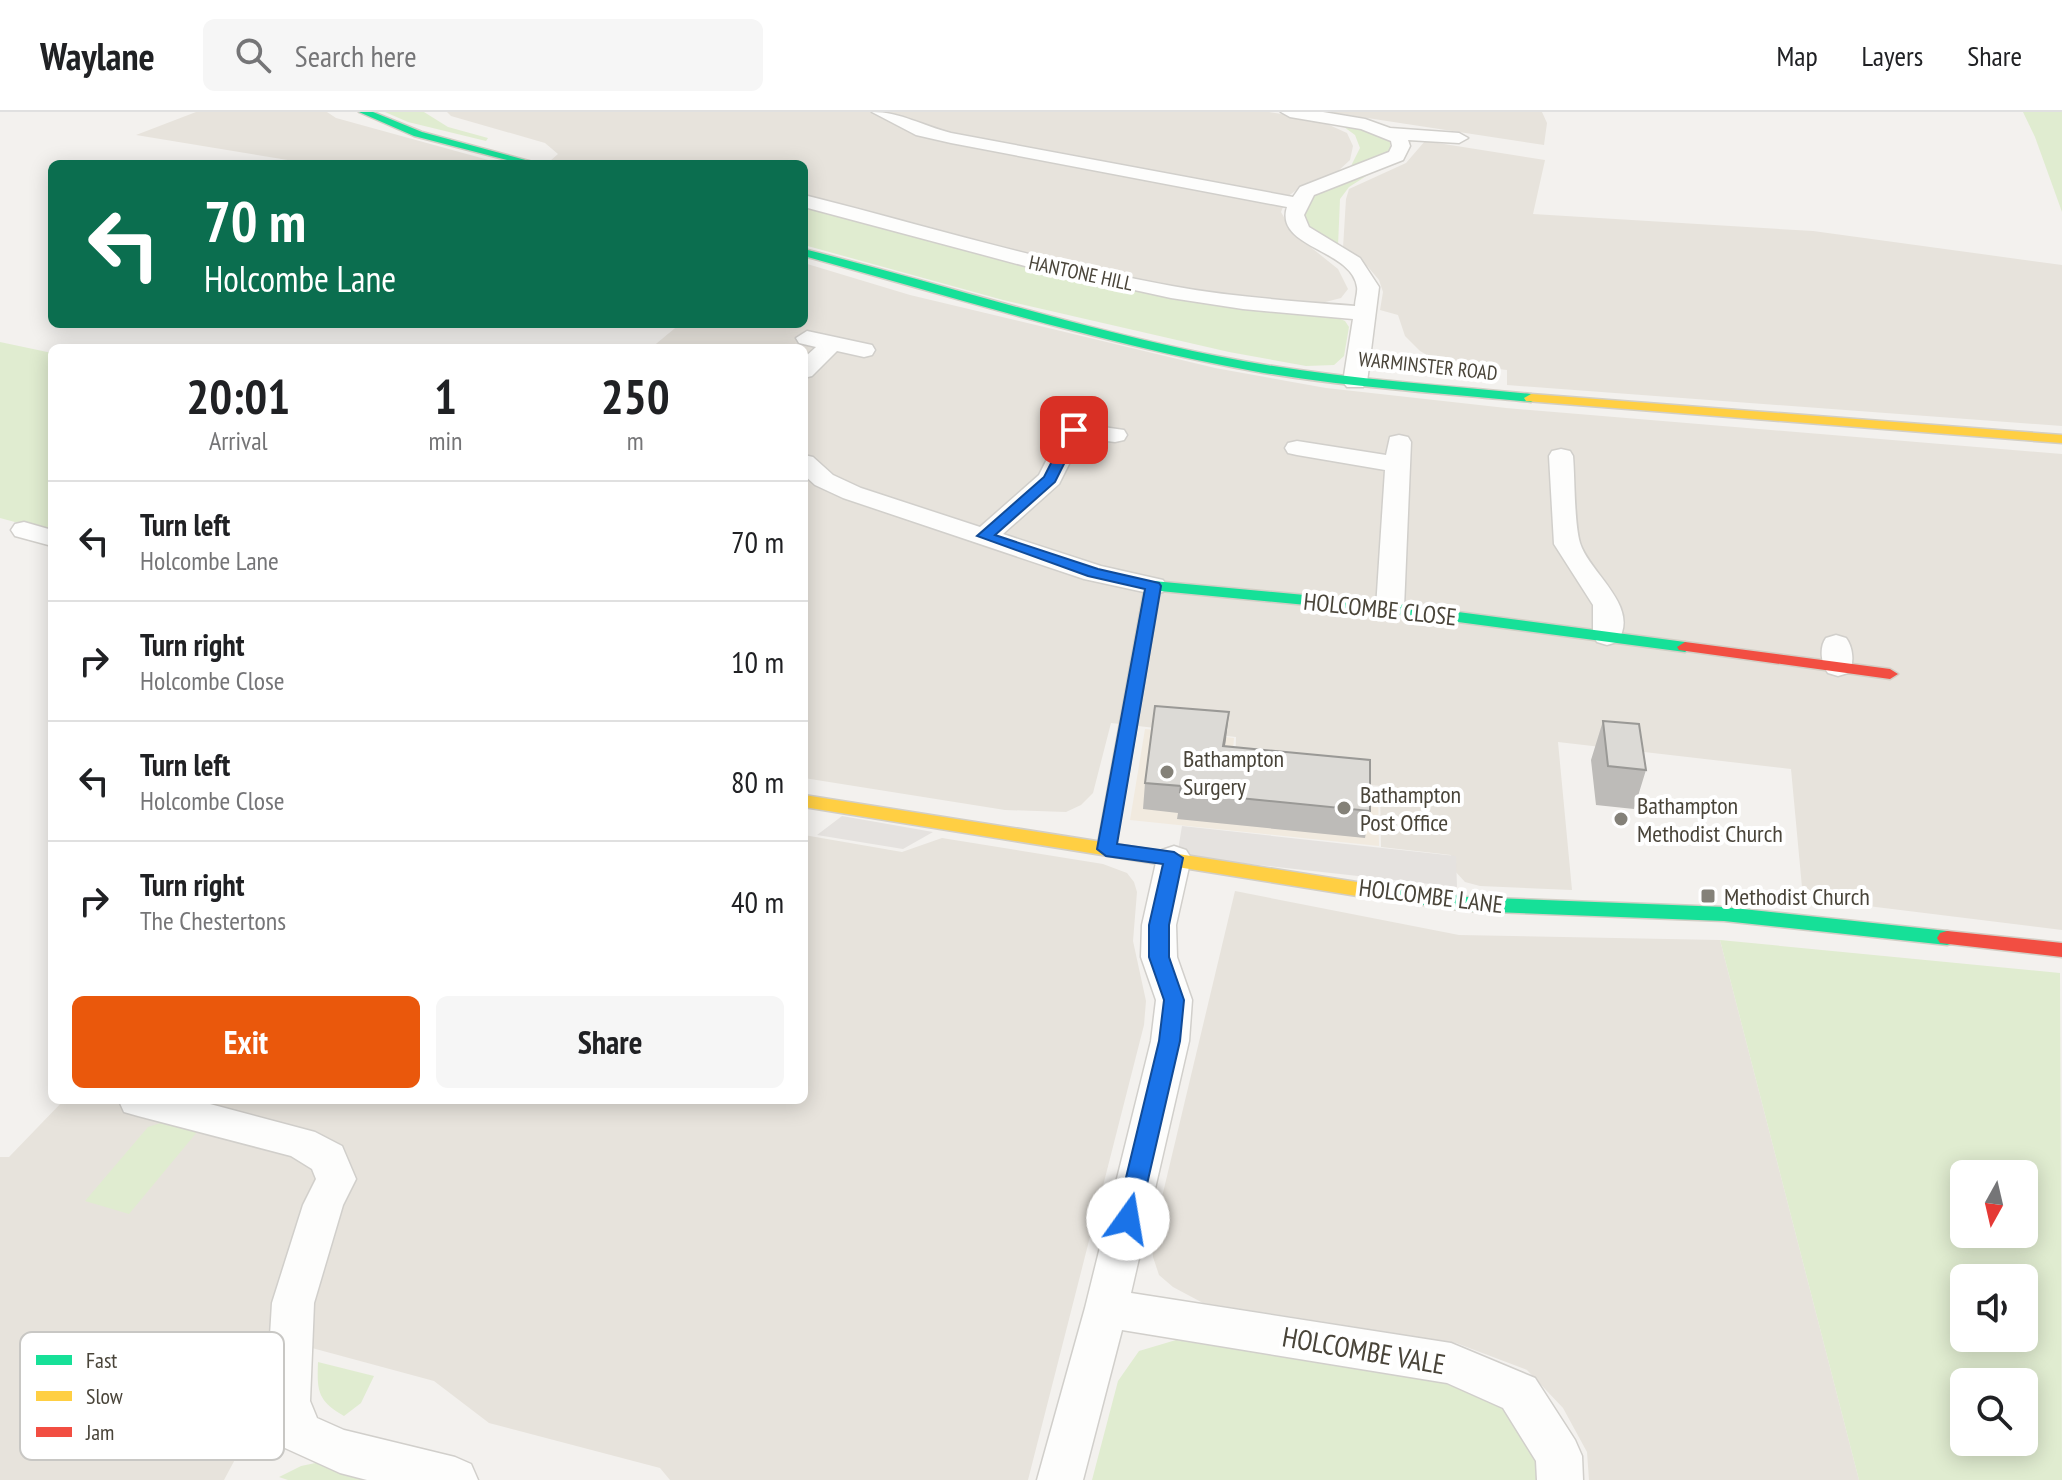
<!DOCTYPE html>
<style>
:root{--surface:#fff;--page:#f6f6f6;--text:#202124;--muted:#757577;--line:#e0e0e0;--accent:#ea580c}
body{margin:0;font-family:"PT Sans Narrow",sans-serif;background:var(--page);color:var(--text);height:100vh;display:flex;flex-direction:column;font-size:30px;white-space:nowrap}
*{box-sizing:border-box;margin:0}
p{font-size:26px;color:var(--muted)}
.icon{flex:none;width:44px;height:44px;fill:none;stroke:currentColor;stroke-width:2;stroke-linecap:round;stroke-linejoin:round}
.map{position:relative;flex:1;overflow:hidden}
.side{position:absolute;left:48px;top:232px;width:760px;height:760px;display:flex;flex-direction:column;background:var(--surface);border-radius:12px;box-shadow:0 4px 20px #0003}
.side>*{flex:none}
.banner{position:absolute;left:48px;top:48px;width:760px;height:168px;border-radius:12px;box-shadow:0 4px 20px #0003;background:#0b6e4f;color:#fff;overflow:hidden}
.needle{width:52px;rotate:188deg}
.controls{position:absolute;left:1950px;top:1048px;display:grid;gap:16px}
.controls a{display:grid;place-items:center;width:88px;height:88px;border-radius:12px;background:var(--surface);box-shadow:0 4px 20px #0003;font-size:40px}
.pin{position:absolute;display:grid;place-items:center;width:68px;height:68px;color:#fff;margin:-34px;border-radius:16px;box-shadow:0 4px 12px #0006}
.me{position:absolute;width:88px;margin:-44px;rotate:13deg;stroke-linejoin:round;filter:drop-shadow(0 0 6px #0008)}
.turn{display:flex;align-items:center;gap:28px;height:168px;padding:0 24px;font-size:36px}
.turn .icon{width:104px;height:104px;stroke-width:2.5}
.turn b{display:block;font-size:56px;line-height:68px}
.eta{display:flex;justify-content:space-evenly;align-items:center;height:136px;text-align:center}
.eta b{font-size:48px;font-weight:700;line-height:56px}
.action{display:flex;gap:16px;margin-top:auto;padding:16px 24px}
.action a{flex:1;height:92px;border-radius:12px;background:var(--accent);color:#fff;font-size:32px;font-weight:700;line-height:92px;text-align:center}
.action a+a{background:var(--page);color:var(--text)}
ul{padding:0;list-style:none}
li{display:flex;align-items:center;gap:24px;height:120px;padding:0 24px;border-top:2px solid var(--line)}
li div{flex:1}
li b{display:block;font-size:30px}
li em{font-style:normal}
header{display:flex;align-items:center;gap:48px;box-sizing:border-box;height:112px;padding:0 40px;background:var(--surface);border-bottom:2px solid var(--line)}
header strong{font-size:38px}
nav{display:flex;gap:44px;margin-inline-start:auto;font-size:28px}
.search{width:560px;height:72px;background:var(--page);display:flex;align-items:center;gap:20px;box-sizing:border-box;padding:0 28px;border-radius:12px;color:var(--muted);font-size:30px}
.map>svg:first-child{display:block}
.residential{fill:#e7e3dc}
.commercial{fill:#f1eadf}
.green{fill:#e0ecd0;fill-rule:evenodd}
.parking{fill:#e5e2df}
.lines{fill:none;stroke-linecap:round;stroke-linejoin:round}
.street-casing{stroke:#d1cfcb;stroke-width:3}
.fast-casing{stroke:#d2cec5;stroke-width:3}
.slow-casing{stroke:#d2cec5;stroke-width:3}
.jam-casing{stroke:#d2cec5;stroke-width:3}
.street{fill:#fdfdfc;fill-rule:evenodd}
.fast{fill:#16e098;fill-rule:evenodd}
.slow{fill:#ffcf43;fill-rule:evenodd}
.jam{fill:#f24e42;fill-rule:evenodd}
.wall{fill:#bdbbb8}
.shaded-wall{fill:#9a9996}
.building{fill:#dcdad6;stroke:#9a9996;stroke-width:2}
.route{fill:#1a73e8;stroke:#114b97;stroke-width:2}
.poi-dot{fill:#848178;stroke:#fff;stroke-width:3}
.labels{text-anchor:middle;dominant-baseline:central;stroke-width:8;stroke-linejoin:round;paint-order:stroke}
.far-street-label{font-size:20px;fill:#494439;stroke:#fff}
.street-label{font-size:24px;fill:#494439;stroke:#fff}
.poi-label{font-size:24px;fill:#494439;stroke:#fff;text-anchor:start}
.near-street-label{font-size:28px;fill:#494439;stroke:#fff}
.key{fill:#fff;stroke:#c8c7c4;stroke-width:2}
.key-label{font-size:22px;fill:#494439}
</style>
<header>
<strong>Waylane</strong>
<div class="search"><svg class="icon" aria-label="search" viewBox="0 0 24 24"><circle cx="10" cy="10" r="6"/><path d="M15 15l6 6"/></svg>Search here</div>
<nav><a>Map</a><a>Layers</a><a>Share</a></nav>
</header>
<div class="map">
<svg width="2062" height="1368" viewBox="0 0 2062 1368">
<rect width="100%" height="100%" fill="#f3f1ee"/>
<path class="residential" d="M196,0H327L336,6L503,52H312L136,23Z
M447,0H1269L1316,7L1347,21L1353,34L1350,48L1336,61L1302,74L1287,85L1281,100L1293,121L1338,157L1348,177L1341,186L1310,194L1237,187L1102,161L1009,141L804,82V52H560L550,49L558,42L545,31L451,4Z
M1328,0H1542L1547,11L1544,33Z
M1425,29L1545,48L1533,102L1813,119L2062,153V314L1507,273V258L1439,250L1420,239L1405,224L1398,203L1380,198L1383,180L1379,168L1368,155L1343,136L1346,87L1349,77L1406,51Z
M804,151L910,183L1215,256L1326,276L1506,296L2062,342V818L1803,786L1791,657L1558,630L1572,778L1480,774L1465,770L1454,758L1451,743L1381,735L1380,674L1235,659L1236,625L1111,611L1093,681L1081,693L1066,700L1005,698L804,666V236H651L680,212H804Z
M804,723L902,740L942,726L1103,752L1127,761L1134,770L1137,780L1133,829L1146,889L1144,913L1028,1368H670L660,1356L489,1311L434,1269L312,1236L257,1253V1286L247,1325L224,1368H0V1045H9L64,988H804Z
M1235,779L1459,823L1720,828L1859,1368H1589L1587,1340L1563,1296L1527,1258L1456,1231L1203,1191L1173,1175L1159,1163L1153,1145L1152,1127Z"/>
<path class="commercial" d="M1145,617L1234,626L1231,661L1378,677L1379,734L1130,708Z"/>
<path class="green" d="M385,0H424L448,15L488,26L486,29L408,10Z
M2023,0H2062V100L2035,25Z
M1350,11L1385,24L1390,30V37L1385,43L1350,56L1360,36L1355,23L1340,12Z
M1371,61L1349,75L1340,87L1338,134L1312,118L1302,100C1308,74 1349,69 1371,61Z
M804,94L1037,156L1331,203L1345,209L1349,215L1344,244L1334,253L1306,254L1229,240L1003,188L804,133Z
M0,230L52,241V420L0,406Z
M1720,828L2060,861L2062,1368H1859ZM1964,1062H2024V1122H1964ZM1964,1166H2024V1226H1964ZM1964,1270H2024V1330H1964Z
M173,1007L202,1014L129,1102L85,1089L148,1015Z
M1176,1228L1448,1270L1504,1295L1536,1346V1368H1092L1118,1269L1139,1239Z
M318,1250L374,1264L361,1291L344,1304C317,1289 317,1278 318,1250Z
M325,1349L398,1368H288L279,1365L301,1354Z"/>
<path class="parking" d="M842,704L933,720L903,737L817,723Z
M1182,714L1456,744L1457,775L1177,744Z"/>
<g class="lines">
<g class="street-casing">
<path id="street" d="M872,0C901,0 923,14 951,21L1293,85L1300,75L1389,40L1392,34L1391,29L1361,17L1290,5L1281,0H1323L1365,7L1390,16L1459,21L1468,26L1459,31L1408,28L1410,34L1403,48L1314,83L1304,103L1309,115L1360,146L1379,175L1367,270L1363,275H1347L1343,270L1353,207L1243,197L1171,186L1025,154L804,95V83C927,114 1048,151 1172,174C1232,185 1294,189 1355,194C1355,188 1358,180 1357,175C1352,137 1274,136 1287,95L951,31L916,23Z
M807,219L872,233L875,238L872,243L864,245L837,239L812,264L804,266V246L816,235L799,231L796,226Z
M1083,293L1091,295L1095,300L1089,313L1124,318L1127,323L1124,328L1115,330L1082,326L1059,372L1003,422L1101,454L1163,468L1167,474L1163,480L1153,482L1084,467L843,386L815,373L804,363V343L813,345L833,363L861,376L980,415L1039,363L1071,300L1075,295Z
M1399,323L1408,325L1411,330L1404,496L1400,502L1390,504L1380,502L1376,496L1385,358L1297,343L1288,341L1285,336L1288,331L1297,329L1386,343L1390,325Z
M1561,337L1570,339L1573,344C1575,367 1574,410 1580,431C1589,461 1642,495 1617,530L1607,533L1597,530L1593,524V493L1554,432L1549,344L1552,339Z
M24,410L52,418V434L15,424L11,418L15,412Z
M1836,523L1846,526C1853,535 1855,552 1848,561L1838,564L1828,561C1821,552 1819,535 1826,526Z
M1174,734L1186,738L1191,746L1176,813L1177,845L1192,888L1189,929L1131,1181L1451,1231L1535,1266L1575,1328L1582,1344L1583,1368H1537L1536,1349L1503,1296L1447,1271L1122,1218L1083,1368H1037L1085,1196L1151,929L1156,888L1141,845L1142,813L1157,746L1162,738Z
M195,988L315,1020L342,1034L356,1067L343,1093L314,1191L310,1289L317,1306L344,1318L455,1345L471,1352L478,1368H367L340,1361L285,1336L266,1289L272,1191L303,1093L316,1067L312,1057L291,1044L138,1004L124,1000L119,989Z"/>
</g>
<g class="fast-casing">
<path id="fast" d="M359,0H373L422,20L540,52H523L414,24Z
M804,137C942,172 1077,216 1217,244C1320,265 1426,272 1531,282L1538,286L1531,290C1438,281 1344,275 1253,259C1101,231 952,185 804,144Z
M1153,469L1390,491L1685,530L1693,535L1685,540L1390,501L1160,479L1115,737L1106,743L1097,737L1145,474Z
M1382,774L1467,785L1724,795L1947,819L1954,821L1957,826L1954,831L1947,833L1724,809L1467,799L1375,786L1372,781L1375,776Z"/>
</g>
<g class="slow-casing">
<path id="slow" d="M1531,282L2062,323V331L1526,289L1524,286Z
M804,683L1382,774L1389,776L1392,781L1389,786L1382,788L804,695Z"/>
</g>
<g class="jam-casing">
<path id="jam" d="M1685,530L1890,557L1898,562L1890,567L1679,538L1677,535Z
M1947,819L2062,831V845L1940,831L1937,826L1940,821Z"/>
</g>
<use href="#street" class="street"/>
<use href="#fast" class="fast"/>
<use href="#slow" class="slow"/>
<use href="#jam" class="jam"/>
</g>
<path class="wall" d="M1603,609L1646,658L1634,697L1596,693L1591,648Z
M1226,627L1225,634L1370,699L1365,726L1177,707L1178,701L1143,697L1145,671Z"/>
<path class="shaded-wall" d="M1229,600L1226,627L1220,660L1223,634Z"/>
<path class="building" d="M1155,594L1229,600L1223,634L1370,648V699L1180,680L1181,674L1145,671Z
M1603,609L1639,612L1646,658L1608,654Z"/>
<path class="route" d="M1074,314L1081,318L1055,370L995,423L1098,457L1159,471L1161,474L1117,732L1174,740L1183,746L1169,813V845L1184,888L1180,929L1139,1107L1136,1114L1128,1117L1119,1114L1116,1107L1159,929L1164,888L1149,845V813L1163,752L1106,744L1097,737L1145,477L1088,464L977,424L1044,365L1068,318Z"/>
<g class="poi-dot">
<circle cx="1167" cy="660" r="8"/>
<circle cx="1344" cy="696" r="8"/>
<circle cx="1621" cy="707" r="8"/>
<rect x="1700" y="776" width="16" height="16" rx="4"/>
</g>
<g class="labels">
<g class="far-street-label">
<text transform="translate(1081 161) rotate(12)">HANTONE HILL</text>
<text transform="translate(1428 254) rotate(6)">WARMINSTER ROAD</text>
</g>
<g class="street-label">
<text transform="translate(1380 497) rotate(6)">HOLCOMBE CLOSE</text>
<text transform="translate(1431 784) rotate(7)">HOLCOMBE LANE</text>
</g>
<g class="poi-label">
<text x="1183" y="646">Bathampton<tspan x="1183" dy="28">Surgery</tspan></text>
<text x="1360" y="682">Bathampton<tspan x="1360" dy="28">Post Office</tspan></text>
<text x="1637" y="693">Bathampton<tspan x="1637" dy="28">Methodist Church</tspan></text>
<text x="1724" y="784">Methodist Church</text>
</g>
<g class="near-street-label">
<text transform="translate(1364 1238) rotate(10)">HOLCOMBE VALE</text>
</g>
</g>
<rect x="20" y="1220" width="264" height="128" rx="12" class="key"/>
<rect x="36" y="1243" width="36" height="10" fill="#16e098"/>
<rect x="36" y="1279" width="36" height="10" fill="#ffcf43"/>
<rect x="36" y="1315" width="36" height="10" fill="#f24e42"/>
<g class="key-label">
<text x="86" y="1256">Fast</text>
<text x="86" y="1292">Slow</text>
<text x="86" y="1328">Jam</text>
</g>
</svg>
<div class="controls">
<a><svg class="needle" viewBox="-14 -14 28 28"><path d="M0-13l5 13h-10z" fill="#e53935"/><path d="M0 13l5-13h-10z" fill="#757577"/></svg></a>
<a><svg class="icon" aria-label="sound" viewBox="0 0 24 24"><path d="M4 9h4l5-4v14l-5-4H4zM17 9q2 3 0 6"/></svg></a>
<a><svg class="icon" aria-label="search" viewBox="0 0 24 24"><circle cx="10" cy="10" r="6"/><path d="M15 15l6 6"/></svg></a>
</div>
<div class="pin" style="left:1074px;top:318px;background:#d93025"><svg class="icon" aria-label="arrive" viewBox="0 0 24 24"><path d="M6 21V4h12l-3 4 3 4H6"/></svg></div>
<svg class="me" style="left:1128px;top:1107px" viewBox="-20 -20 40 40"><circle r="19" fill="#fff"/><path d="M0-13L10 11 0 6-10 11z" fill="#1a73e8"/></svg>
<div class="banner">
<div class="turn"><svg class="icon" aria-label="left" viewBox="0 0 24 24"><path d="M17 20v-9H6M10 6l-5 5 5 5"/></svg><div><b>70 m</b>Holcombe Lane</div></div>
</div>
<section class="side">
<div class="eta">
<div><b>20:01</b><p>Arrival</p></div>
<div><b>1</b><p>min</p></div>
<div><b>250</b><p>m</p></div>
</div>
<ul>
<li><svg class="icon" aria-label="left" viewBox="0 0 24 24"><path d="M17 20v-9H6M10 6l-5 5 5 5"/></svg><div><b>Turn left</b><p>Holcombe Lane</p></div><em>70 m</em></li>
<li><svg class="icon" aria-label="right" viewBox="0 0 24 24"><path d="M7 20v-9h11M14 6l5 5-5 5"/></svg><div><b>Turn right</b><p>Holcombe Close</p></div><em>10 m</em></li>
<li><svg class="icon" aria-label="left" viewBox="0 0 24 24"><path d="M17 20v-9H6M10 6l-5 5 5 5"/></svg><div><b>Turn left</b><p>Holcombe Close</p></div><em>80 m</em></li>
<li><svg class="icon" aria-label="right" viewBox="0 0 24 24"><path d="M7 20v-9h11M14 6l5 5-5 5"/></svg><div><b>Turn right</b><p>The Chestertons</p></div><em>40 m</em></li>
</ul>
<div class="action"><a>Exit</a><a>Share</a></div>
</section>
</div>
